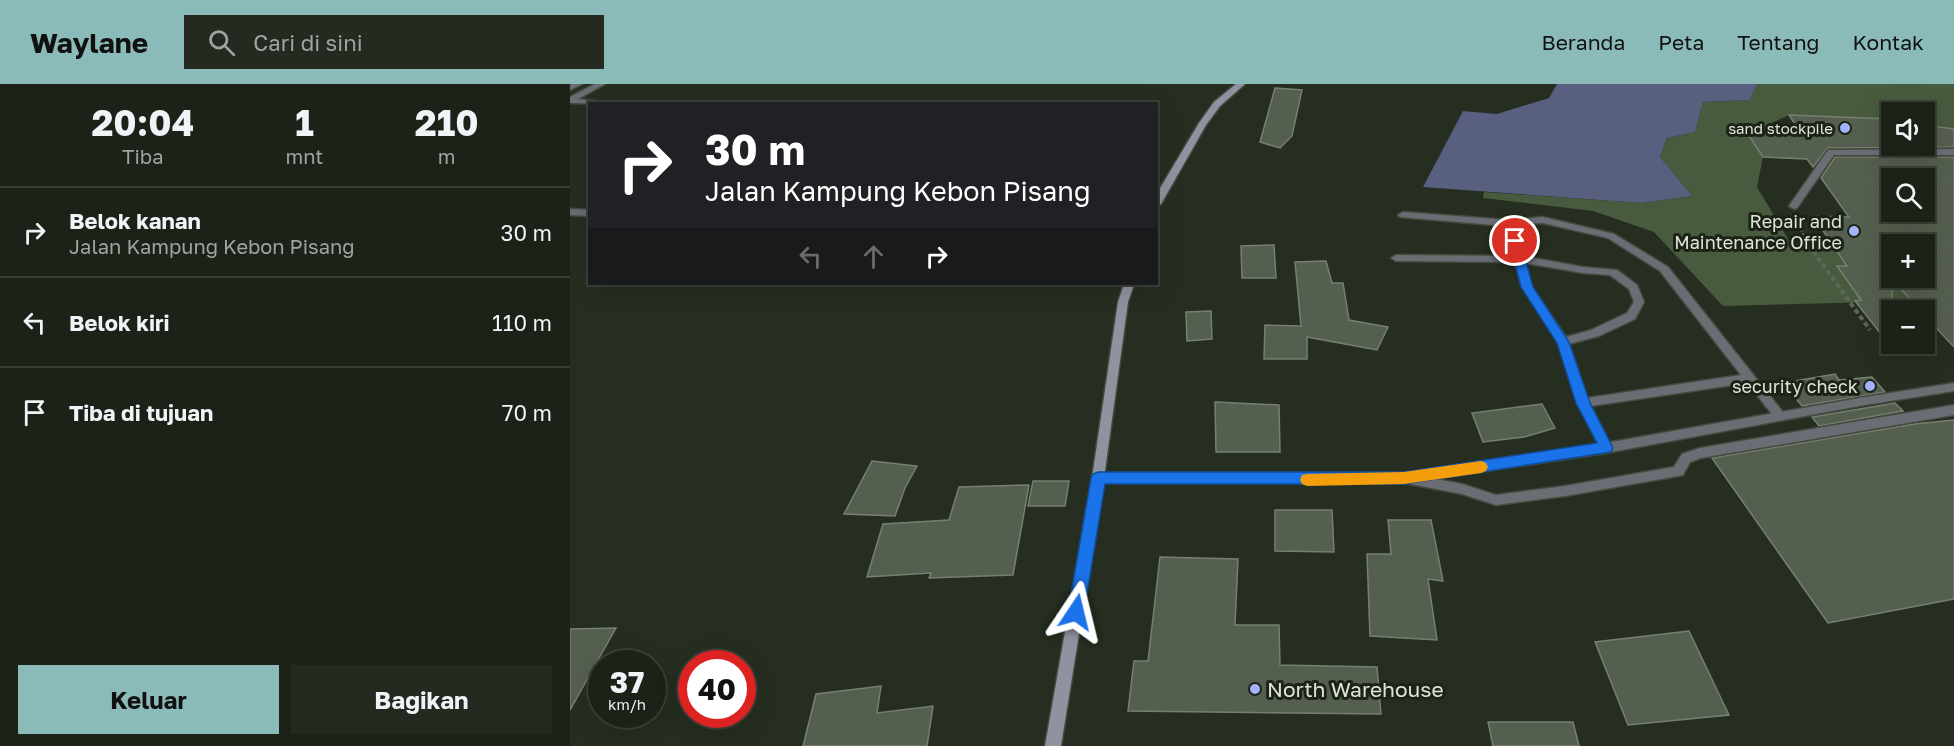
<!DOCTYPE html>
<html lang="id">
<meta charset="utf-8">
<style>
:root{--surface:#1c2218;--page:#252a21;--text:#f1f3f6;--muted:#a0a4a2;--line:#3a3f37;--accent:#8bbbb9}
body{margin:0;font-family:"Golos Text",sans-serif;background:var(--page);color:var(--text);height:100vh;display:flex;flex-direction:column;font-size:22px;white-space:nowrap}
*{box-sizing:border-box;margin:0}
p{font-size:20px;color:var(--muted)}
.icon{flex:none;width:33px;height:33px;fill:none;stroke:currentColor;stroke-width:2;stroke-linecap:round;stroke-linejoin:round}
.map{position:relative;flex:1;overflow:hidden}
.drawer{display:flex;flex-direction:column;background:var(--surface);width:570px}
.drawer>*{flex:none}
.top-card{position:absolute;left:18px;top:18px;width:570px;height:183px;border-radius:0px;box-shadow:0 6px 24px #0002,0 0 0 2px var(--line);background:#202124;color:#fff;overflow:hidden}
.buttons{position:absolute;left:1311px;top:18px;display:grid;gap:12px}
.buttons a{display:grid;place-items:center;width:54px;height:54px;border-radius:0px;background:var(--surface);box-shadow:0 6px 24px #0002,0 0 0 2px var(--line);font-size:30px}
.speed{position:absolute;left:18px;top:566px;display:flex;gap:12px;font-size:30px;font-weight:700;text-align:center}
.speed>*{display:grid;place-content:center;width:78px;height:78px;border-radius:50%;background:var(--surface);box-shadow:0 6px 24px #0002,0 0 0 2px var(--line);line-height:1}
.speed small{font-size:15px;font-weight:400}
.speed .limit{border:9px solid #d22;background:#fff;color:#111}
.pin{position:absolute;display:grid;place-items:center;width:51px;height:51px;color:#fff;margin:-26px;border:3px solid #fff;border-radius:50%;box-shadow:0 2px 6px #0007}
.me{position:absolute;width:66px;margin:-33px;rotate:10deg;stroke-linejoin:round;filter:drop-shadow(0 0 4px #0008)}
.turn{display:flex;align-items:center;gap:21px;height:126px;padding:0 18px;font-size:27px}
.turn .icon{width:78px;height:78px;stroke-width:2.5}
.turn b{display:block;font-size:42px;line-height:51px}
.lanes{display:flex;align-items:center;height:57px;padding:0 18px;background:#0003;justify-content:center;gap:30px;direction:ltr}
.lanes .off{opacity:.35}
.eta{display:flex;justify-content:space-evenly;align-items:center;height:102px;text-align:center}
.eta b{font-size:36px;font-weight:700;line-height:42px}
.cta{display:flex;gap:12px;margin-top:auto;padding:12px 18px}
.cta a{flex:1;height:69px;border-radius:0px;background:var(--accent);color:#111;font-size:24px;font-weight:700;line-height:69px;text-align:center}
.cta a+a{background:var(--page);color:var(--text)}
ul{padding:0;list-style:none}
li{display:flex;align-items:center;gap:18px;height:90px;padding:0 18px;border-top:2px solid var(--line)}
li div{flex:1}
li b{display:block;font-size:22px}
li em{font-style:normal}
header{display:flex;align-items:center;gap:36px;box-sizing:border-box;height:84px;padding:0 30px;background:var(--accent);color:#111}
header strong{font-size:28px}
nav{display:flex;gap:33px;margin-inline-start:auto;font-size:21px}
.search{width:420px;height:54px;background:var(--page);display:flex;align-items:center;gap:15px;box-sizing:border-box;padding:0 21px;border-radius:0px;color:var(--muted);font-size:22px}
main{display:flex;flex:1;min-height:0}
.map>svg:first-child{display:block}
.forest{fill:#495b3e}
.water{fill:#595f7f}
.building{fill:#555f4f;stroke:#768070;stroke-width:1.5;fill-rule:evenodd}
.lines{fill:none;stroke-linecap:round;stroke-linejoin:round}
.lane-casing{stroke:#434b3e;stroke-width:3}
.street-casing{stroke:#434b3e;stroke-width:3}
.secondary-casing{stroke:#434b3e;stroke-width:3}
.path-far1{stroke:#5e665a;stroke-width:3;stroke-dasharray:4.5 2;stroke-linecap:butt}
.path{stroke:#5e665a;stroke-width:4;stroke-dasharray:5 3;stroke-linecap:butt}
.lane{fill:#6b6d75;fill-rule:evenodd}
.street{fill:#6b6d75;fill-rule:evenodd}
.secondary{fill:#8f929f;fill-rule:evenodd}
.route{fill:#1a73e8;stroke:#114b97;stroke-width:1.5}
.slow{fill:#f59e0b}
.poi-dot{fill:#a4b2fc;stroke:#1c2416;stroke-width:2}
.labels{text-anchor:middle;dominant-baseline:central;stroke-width:6;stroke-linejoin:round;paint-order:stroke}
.far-poi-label{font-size:15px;fill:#dee4db;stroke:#1c2416;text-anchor:end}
.poi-label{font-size:18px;fill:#dee4db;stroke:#1c2416;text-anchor:end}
.near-poi-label{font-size:21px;fill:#dee4db;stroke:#1c2416;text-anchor:start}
</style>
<header>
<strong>Waylane</strong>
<div class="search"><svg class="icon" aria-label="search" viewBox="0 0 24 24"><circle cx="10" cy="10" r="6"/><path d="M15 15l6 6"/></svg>Cari di sini</div>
<nav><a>Beranda</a><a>Peta</a><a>Tentang</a><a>Kontak</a></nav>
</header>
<main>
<section class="drawer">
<div class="eta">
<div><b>20:04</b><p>Tiba</p></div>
<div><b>1</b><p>mnt</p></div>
<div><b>210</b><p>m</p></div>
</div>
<ul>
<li><svg class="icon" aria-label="right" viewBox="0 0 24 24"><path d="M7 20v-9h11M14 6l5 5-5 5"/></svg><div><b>Belok kanan</b><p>Jalan Kampung Kebon Pisang</p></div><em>30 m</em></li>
<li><svg class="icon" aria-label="left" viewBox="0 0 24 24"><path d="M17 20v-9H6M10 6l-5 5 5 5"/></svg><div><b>Belok kiri</b></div><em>110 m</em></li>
<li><svg class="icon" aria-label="arrive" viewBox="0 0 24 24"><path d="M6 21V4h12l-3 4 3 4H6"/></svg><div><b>Tiba di tujuan</b></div><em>70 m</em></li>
</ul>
<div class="cta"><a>Keluar</a><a>Bagikan</a></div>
</section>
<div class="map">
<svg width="1384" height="662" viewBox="0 0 1384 662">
<rect width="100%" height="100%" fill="#252e20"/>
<path class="forest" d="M1187,0H1384V45L1355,41L1354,28H1322L1321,38L1319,35L1219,31L1195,42H1172L1193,73L1187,103L1224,165H1266L1322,194H1354V160H1325L1305,134L1322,128H1354L1379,216L1153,222L1084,148L1023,127L913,114L914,108L1071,119L1122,112L1090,73L1097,54L1125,48L1133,18L1180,16Z"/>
<path class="water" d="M987,0H1187L1180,16L1133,18L1125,48L1097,54L1090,73L1122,112L1071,119L853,103L893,27L927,30L979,14Z"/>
<path class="building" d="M705,4L732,6L722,52L710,64L690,58Z
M1219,31L1320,35L1322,62H1354V41L1384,45V63L1258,64L1243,83L1237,75L1193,73L1172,41L1227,43Z
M1265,73H1384V263L1354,231V226H1350L1322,195V264L1285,217L1291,216L1267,182H1277L1243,132L1279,133L1251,94ZM1322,94H1354V128H1322ZM1322,160H1354V194H1322Z
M704,161L706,194H672L671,162Z
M756,177L762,199H773L779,236L818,243L807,266L737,253V275H694L695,241L731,242L725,178Z
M641,227L642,255L617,257L616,228Z
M1265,290L1269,296L1302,293L1315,308L1232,322L1213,299Z
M645,318L709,321L710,368H646Z
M1325,319L1333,327L1249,342L1242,333Z
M972,320L985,344L954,353L913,358L902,329Z
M1384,336V515L1258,539L1142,374L1344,340Z
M302,377L347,382L335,404L325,432L274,430Z
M463,397H499L495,422H458Z
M459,401L443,491L359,494L361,489L297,493L313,440L379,436L389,403Z
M705,426H762L764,468L705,467Z
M818,436H861L873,497L858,495L867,556L800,552L797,470H821Z
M590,473L668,475L665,541H709L710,581L807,583L811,630L558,627L564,577H578Z
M46,544L0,626V545Z
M1119,547L1159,631L1058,641L1025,558Z
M311,602L307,629L363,622L357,662H233L246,610Z
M918,638H1003L1009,662H923Z"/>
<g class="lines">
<g class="lane-casing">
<path id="lane" d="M1384,65V71H1264L1227,124L1224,125L1219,122L1258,66Z
M833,128L939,136L973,133L1044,150L1098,183L1216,332L1214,335H1206L1177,299L1021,322L1042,364L1040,367H1032L1007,319L988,258L952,203L945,178L826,177L821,174L826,171L943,172L935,142L830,133L828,131ZM973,139L1038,154L1090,187L1171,291L1017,314L999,260L1029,252L1065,235L1074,218L1067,201L1047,186L1013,183L953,172L944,141ZM955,179L1013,189L1040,191L1059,205L1064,218L1057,229L1021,246L996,253L962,203Z
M1384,321V331L1131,374L1120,378L1113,391L1108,392L995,412L926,421L892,410L835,399L830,398L829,394L830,390L835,389L892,400L926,411L995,402L1104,383L1112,370L1130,364Z"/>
</g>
<g class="street-casing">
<path id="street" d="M2,0H12L0,6V1Z
M25,0H35L8,15L50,20L0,19V13Z
M0,125L20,126V132L0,131Z
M1384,299V307L1295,321L1036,369L834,399H528L523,398L522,394L523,390L528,389H834L1036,359L1295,313Z"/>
</g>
<g class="secondary-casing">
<path id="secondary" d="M666,0H675L650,22L636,41L591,120L586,123V111L629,39L644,18Z
M554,200H564L558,218L534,394L491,662H475L522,394L548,218Z"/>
</g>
<path class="path-far1" d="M1229,137L1235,156L1244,169"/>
<path class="path" d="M1243,167L1300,246"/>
<use href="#lane" class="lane"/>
<use href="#street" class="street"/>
<use href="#secondary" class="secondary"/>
</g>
<path class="route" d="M945,154L950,157L963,203L999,258L1020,319L1043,364L1041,368L834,400H535L514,528L512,534L506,536L500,534L498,528L521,394L523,390L528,388H834L1027,359L1006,319L987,259L951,203L939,157Z"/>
<path class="slow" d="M911,377L916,379L918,383L916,387L911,389L834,400L737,402L732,400L730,396L732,391L737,390L834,388Z"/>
<g class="poi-dot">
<circle cx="1275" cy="44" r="6"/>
<circle cx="1284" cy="147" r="6"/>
<circle cx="1300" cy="302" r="6"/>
<circle cx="685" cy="605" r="6"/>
</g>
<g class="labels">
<g class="far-poi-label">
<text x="1263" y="44">sand stockpile</text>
</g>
<g class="poi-label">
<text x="1272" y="137">Repair and<tspan x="1272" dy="21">Maintenance Office</tspan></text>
<text x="1288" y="302">security check</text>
</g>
<g class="near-poi-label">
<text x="697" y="605">North Warehouse</text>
</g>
</g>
</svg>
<div class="buttons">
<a><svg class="icon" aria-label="sound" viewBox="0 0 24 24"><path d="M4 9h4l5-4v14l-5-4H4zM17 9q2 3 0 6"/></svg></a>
<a><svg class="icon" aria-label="search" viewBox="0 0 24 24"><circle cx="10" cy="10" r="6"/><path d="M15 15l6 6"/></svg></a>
<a>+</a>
<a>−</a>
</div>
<div class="speed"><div>37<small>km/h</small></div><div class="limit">40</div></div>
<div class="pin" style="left:945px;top:157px;background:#d93025"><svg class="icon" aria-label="arrive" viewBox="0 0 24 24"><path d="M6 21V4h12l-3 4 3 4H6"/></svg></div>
<svg class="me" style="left:506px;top:528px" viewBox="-20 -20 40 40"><path d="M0-17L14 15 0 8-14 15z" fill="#1a73e8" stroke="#fff" stroke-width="4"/></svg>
<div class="top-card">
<div class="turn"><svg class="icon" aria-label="right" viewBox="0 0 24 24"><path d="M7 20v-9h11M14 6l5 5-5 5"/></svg><div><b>30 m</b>Jalan Kampung Kebon Pisang</div></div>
<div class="lanes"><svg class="icon off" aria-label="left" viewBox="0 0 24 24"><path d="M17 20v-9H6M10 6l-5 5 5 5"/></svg><svg class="icon off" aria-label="ahead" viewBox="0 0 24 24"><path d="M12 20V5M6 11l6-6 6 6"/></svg><svg class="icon" aria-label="right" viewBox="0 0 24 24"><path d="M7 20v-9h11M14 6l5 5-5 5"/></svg></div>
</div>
</div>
</main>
